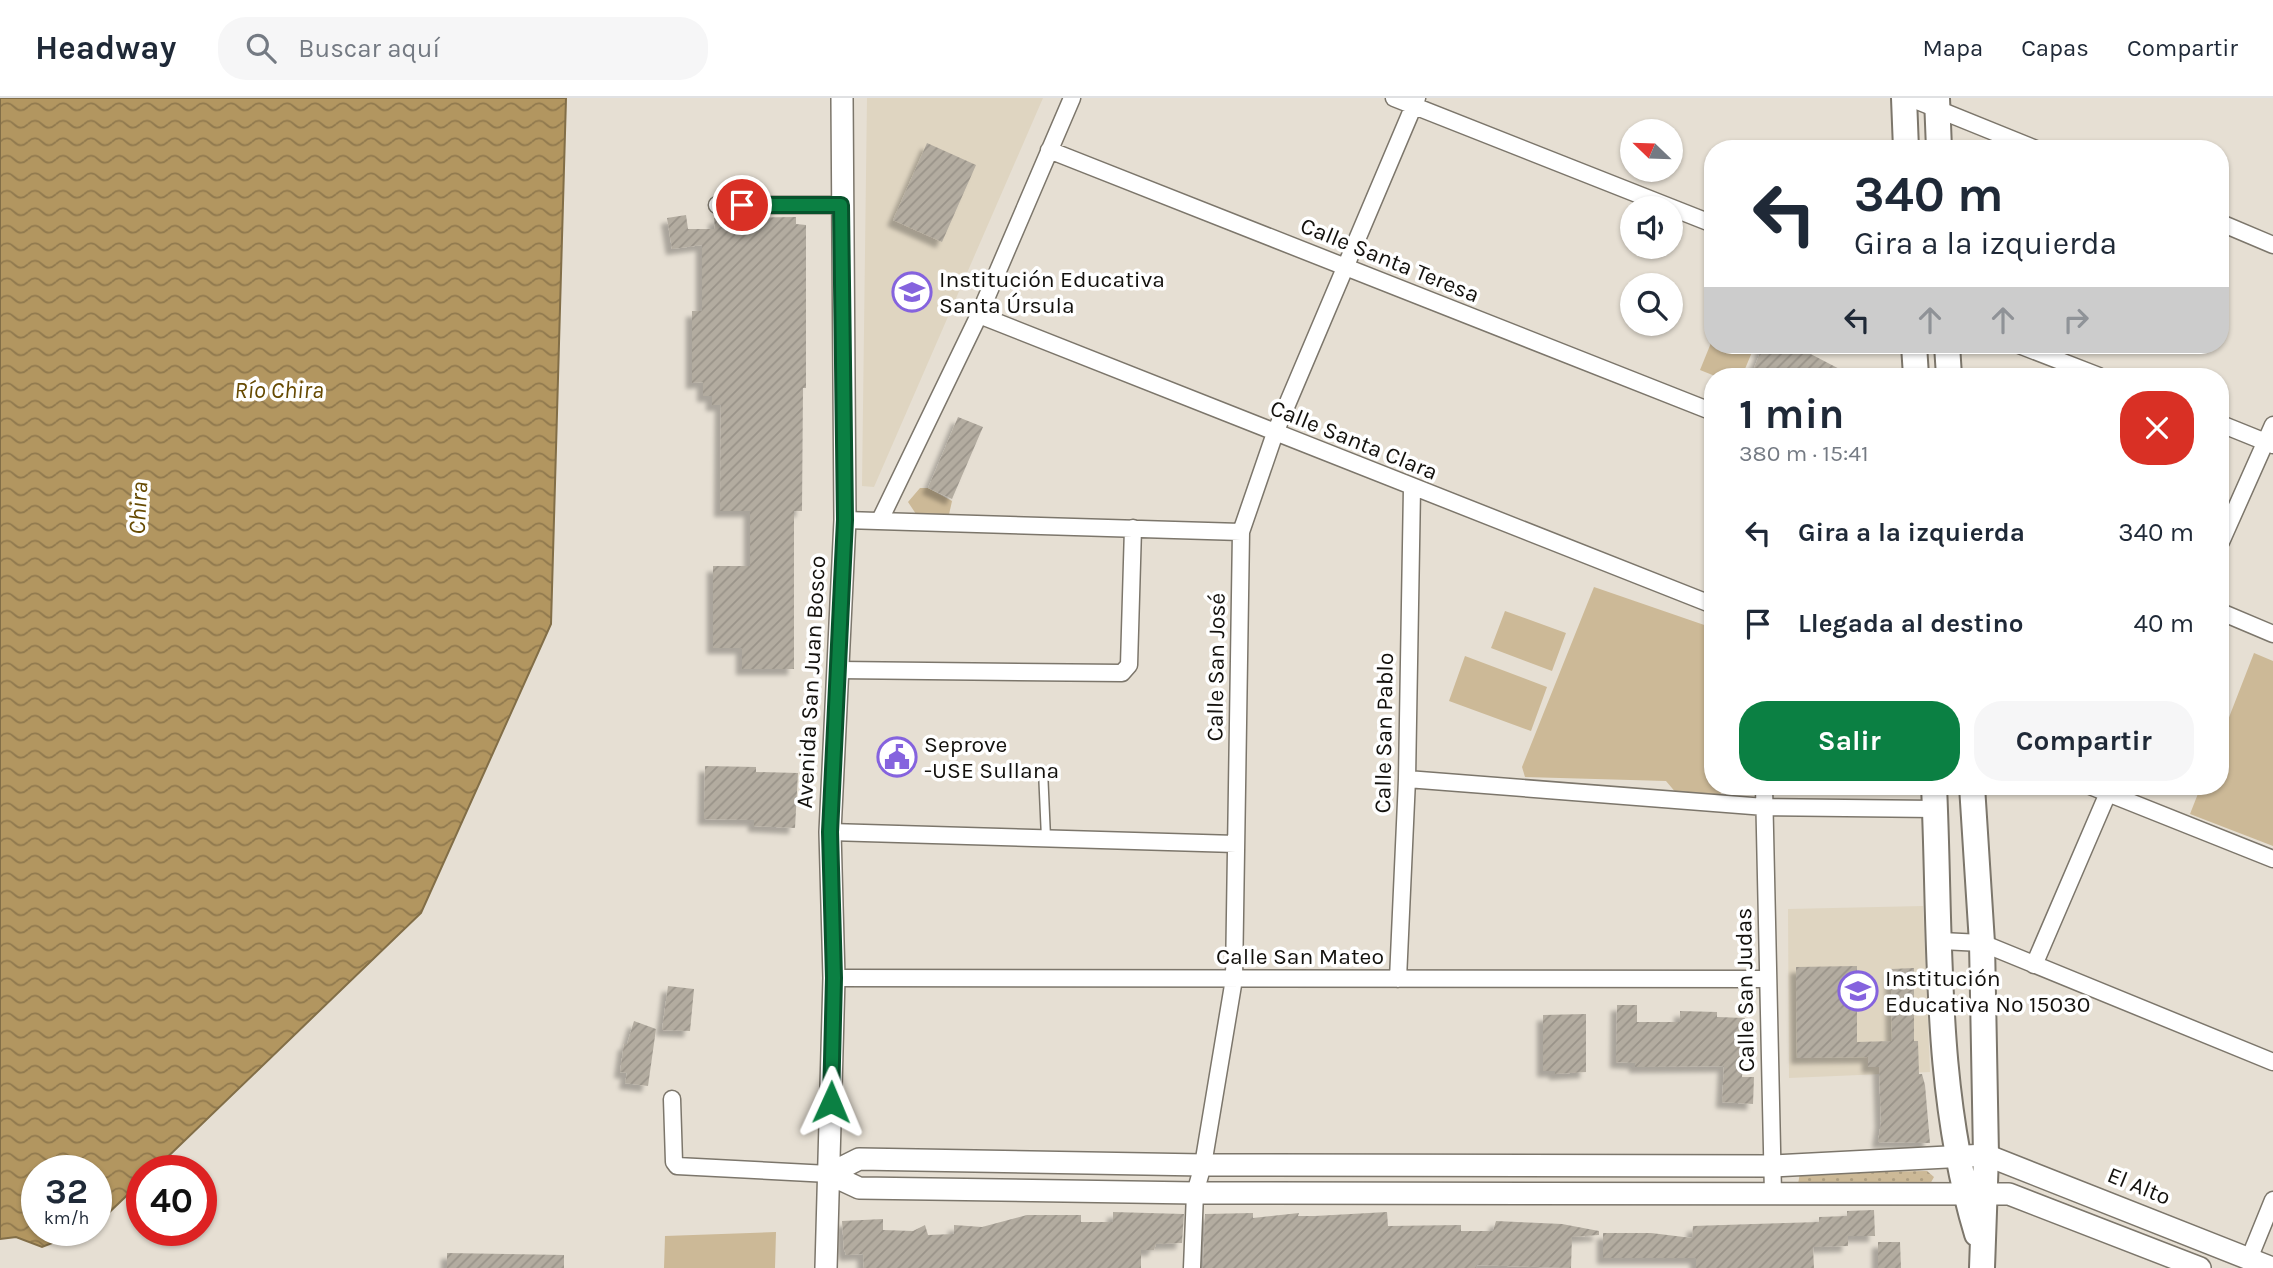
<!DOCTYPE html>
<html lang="es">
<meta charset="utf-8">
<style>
:root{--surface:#fff;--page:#f6f6f7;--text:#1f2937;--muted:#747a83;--line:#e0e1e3;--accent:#0b8043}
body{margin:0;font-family:Karla,sans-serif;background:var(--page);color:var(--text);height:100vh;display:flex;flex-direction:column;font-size:26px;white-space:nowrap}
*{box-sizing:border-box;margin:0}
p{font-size:23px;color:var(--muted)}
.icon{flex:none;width:38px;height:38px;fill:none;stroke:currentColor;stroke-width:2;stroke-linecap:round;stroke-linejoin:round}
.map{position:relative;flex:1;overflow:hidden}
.details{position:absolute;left:1704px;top:270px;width:525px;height:427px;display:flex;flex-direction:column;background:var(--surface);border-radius:28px;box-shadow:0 2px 5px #0004}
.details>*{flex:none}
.banner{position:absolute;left:1704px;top:42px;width:525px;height:214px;border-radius:28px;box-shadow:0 2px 5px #0004;background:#fff;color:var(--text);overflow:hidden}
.needle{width:46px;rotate:293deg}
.controls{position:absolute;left:1620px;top:21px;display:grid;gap:14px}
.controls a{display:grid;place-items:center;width:63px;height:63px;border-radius:50%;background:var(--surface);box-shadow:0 2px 5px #0004;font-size:35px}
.speed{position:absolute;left:21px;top:1057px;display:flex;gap:14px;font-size:35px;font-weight:700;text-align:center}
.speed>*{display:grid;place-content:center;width:91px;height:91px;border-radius:50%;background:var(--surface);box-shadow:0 2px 5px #0004;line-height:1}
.speed small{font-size:18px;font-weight:400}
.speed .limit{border:10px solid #d22;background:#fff;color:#111}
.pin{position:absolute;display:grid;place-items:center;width:60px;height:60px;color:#fff;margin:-30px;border:4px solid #fff;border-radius:50%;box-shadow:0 2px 7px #0007}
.me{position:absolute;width:77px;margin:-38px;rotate:1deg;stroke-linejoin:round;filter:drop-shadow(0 0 5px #0008)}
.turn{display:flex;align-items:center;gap:24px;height:147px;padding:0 35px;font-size:32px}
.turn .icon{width:91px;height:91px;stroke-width:2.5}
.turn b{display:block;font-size:49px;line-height:60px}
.lanes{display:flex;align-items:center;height:66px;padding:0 35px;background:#0003;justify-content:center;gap:35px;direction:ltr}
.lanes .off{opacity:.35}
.round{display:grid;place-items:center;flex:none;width:74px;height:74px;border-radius:28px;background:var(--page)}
.overview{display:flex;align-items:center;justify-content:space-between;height:119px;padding:0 35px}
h1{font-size:42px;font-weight:700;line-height:52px}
.primary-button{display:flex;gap:14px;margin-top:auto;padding:14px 35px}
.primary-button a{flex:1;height:80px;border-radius:28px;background:var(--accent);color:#fff;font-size:28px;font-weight:700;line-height:80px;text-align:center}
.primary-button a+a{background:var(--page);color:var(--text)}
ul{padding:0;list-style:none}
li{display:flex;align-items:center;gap:21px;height:91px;padding:0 35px}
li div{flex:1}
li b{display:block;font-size:26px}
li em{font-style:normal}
header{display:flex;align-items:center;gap:42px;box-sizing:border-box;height:98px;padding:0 35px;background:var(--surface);border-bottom:2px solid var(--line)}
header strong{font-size:33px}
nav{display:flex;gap:38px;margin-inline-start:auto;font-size:24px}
.search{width:490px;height:63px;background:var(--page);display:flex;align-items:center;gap:18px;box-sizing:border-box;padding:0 24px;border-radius:28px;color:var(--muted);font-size:26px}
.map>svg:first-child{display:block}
.built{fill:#dfd5c1}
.grass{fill:url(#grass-dots)}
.park{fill:#ccb997}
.water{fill:url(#water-waves);stroke:#826e47;stroke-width:2}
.building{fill:url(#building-hatch);filter:url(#shadow)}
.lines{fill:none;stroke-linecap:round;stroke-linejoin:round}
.lane-casing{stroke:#7c766b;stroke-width:11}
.street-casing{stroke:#7c766b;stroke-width:19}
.secondary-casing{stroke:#7c766b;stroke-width:24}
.primary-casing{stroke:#7c766b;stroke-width:28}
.lane{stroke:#fff;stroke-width:8}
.street{stroke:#fff;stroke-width:16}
.secondary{stroke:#fff;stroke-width:21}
.primary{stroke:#fff;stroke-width:24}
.route-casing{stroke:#07532c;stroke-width:18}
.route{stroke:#0b8043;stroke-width:12}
.labels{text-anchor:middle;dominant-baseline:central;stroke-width:7;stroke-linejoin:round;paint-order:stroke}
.street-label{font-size:23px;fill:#13110d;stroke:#fff}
.poi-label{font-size:23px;fill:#13110d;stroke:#fff;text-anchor:start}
.water-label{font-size:24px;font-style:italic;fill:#664a02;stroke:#fff}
</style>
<header>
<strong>Headway</strong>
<div class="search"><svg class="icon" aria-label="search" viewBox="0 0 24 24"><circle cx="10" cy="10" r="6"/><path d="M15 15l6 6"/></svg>Buscar aquí</div>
<nav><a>Mapa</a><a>Capas</a><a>Compartir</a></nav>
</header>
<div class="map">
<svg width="2273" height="1170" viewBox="0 0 2273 1170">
<defs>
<pattern id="grass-dots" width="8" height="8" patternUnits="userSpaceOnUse" patternTransform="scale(1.75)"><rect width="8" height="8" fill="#ccb997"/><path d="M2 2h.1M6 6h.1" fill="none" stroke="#ae9e81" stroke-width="1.8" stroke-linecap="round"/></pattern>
<pattern id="water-waves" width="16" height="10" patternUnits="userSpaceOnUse" patternTransform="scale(1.75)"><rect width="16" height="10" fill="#b29660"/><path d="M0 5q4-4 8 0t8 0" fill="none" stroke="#90794e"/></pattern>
<pattern id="building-hatch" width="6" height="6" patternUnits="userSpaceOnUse" patternTransform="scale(1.75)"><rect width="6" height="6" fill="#b3aca0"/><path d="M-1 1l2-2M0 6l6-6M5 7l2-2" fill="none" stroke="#999389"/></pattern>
<filter id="shadow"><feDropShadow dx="-6" dy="6" stdDeviation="2" flood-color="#0004"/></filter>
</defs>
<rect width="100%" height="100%" fill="#e6dfd3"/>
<path class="built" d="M867,0H1043L874,389L862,388Z
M1923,808L1930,974L1789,980L1788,811Z"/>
<path class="grass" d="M1927,1073L1934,1079L1929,1088L1798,1086L1800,1075Z"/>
<path class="park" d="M1713,240V247H1755L1742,278H1715L1700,272Z
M920,390H928L952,403L948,421L918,419L908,404Z
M1594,489L1713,530V688H1730L1718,698L1677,696L1666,683L1525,679L1522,669Z
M1505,513L1566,535L1552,573L1491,550Z
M2254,555L2273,563V748L2190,716L2201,688H2221V640Z
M1465,558L1547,589L1531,633L1449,603Z
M776,1134L775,1170H664L665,1138Z"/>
<path class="water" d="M0,0H566L551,526L421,815L153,1073H142V1083L96,1127V1073H37V1132H86L42,1149L16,1139L0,1141Z"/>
<path class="building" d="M927,45L976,67L942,144L893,122Z
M686,117L688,131H715L714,120L796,119V126L806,127V290H803L802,413H794V571H742V550H713V468H750V413H720L721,307H712V298H703V284L692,285V213H702V147L672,151L667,120Z
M1763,247H1803L1801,251L1853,278H1751Z
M958,319L983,329L952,401L928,390Z
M705,668L756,669V674L798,675L795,730L754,728V722L704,721Z
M1857,868V944L1892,943L1891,871L1914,870V943H1918L1919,976H1922L1925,987L1930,1045L1878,1044L1881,1024L1879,969H1868V959L1797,960L1796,869Z
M668,888L694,891L690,933L662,932Z
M1617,907H1637V924H1680V913L1717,914V919L1745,920L1742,979H1754L1753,1006L1722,1004L1724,968L1635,969V965L1616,964Z
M1586,916V974L1555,976V973H1543V917Z
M634,923L656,931L648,988L625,985L627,975L620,974L624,946H627Z
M1874,1112L1875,1138H1848V1148L1813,1149L1814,1170H1696V1160H1603V1135H1651L1692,1140L1693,1128L1819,1124V1119L1847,1118V1113Z
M1113,1114L1184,1116L1182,1145L1156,1146L1154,1152H1141V1170H864L863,1156L846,1157L844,1151L842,1123L883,1121V1132L913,1133L925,1127L928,1137L954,1136V1127L982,1129L1027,1117H1081V1124H1113Z
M1387,1114L1388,1128L1461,1127V1133H1493L1496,1123L1562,1126L1599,1133V1137L1572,1139L1571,1170L1476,1167V1170H1203L1205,1116L1253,1115V1120L1299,1115L1298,1118H1315Z
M1878,1144H1900L1901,1170H1878Z
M447,1155L564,1157V1170H447Z"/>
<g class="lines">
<g class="lane-casing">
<path id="lane" d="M1043,672L1046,740"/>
</g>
<g class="street-casing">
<path id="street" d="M1394,0L1713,126
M1910,0L2036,51
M1049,52L1713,314
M717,107H841
M2221,125L2273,147
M979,217L1713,507
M2019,247L2099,278
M2221,326L2273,347
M845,422L1241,434
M880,422L979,217L1072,0
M2221,444L2273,327
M2221,514L2273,536
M838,572L1122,575L1129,567L1133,430
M1407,681L1765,709L1935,711
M1764,688L1773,1096
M2090,688L2273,761
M830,734L1236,746
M1941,843L1982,845L2273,964
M2034,867L2111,688
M834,880L1767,881
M1398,881L1407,681L1412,390
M672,1001L674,1064L677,1068L829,1076
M2249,1161L2273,1102
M1192,1170L1195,1095L1203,1067L1234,881L1241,434L1275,335L1417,0"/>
</g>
<g class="secondary-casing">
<path id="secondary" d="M829,1076L859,1061L1203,1067L1772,1068L1986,1057L2272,1170
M829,1076L859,1090L1195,1095L2009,1096L2200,1170
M826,1170L834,880L830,734L845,422L842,0"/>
</g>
<g class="primary-casing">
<path id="primary" d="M1904,0L1906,51
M1937,0L1939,51
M1914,247L1916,278
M1947,247L1949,278
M1934,688C1941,838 1933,991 1977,1136
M1972,688L1982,845L1986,1057L1982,1170"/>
</g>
<use href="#lane" class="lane"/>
<use href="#street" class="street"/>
<use href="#secondary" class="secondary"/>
<use href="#primary" class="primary"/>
</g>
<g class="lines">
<g class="route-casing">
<path id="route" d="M742,107H841L845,422L830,734L834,880L831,1004"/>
</g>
<use href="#route" class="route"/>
</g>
<defs>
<g id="school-ring" transform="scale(2.0125)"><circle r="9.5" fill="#fff" stroke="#8563de" stroke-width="1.5"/><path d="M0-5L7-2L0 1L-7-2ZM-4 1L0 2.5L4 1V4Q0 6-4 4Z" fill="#8563de"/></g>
<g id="civic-ring" transform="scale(2.0125)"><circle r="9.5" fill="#fff" stroke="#8563de" stroke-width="1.5"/><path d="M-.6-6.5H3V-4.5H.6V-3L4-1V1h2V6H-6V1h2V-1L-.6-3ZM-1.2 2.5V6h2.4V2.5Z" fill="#8563de"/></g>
</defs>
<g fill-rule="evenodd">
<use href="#school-ring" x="912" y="194"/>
<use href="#civic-ring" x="897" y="659"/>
<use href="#school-ring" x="1858" y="893"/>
</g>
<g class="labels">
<g class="street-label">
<text transform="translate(1390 162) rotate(22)">Calle Santa Teresa</text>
<text transform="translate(1354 342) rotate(22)">Calle Santa Clara</text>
<text transform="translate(1216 569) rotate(-89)">Calle San José</text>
<text transform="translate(811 584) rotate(-87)">Avenida San Juan Bosco</text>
<text transform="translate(1384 635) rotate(-89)">Calle San Pablo</text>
<text x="1300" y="858">Calle San Mateo</text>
<text transform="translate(1745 892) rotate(-91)">Calle San Judas</text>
<text transform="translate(2139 1088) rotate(22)">El Alto</text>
</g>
<g class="poi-label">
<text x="939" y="181">Institución Educativa<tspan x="939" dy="26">Santa Úrsula</tspan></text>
<text x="924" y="646">Seprove<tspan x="924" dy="26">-USE Sullana</tspan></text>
<text x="1885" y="880">Institución<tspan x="1885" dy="26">Educativa Nº 15030</tspan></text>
</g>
<g class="water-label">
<text x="279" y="292">Río Chira</text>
<text transform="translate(138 410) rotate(-87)">Chira</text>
</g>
</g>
</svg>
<div class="controls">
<a><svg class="needle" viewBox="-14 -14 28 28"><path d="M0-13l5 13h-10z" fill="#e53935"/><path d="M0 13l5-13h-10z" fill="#747a83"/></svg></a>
<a><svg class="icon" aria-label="sound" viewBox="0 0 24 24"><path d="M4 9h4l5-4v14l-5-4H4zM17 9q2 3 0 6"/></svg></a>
<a><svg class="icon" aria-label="search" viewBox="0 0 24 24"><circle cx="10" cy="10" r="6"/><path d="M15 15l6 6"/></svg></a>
</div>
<div class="speed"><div>32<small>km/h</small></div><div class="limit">40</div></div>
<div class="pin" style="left:742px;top:107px;background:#d93025"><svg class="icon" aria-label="arrive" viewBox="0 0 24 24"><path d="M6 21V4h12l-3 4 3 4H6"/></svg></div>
<svg class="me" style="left:831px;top:1004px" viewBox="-20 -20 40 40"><path d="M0-17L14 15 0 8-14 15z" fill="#0b8043" stroke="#fff" stroke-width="4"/></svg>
<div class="banner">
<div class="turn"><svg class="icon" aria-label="left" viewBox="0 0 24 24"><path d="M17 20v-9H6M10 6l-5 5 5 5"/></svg><div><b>340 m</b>Gira a la izquierda</div></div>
<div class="lanes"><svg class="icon" aria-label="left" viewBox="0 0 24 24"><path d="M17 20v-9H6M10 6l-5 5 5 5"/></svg><svg class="icon off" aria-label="ahead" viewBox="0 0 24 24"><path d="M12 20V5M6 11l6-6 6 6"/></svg><svg class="icon off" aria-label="ahead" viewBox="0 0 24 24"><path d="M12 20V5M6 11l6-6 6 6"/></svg><svg class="icon off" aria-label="right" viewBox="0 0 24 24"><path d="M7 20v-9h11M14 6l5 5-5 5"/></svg></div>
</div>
<section class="details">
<div class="overview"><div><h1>1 min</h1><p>380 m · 15:41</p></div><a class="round" style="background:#d93025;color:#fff"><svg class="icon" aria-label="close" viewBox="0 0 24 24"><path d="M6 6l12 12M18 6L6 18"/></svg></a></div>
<ul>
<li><svg class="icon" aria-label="left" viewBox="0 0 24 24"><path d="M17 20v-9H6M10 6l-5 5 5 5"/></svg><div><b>Gira a la izquierda</b></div><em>340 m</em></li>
<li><svg class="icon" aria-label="arrive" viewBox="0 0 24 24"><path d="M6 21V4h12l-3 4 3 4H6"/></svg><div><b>Llegada al destino</b></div><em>40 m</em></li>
</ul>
<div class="primary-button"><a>Salir</a><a>Compartir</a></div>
</section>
</div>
